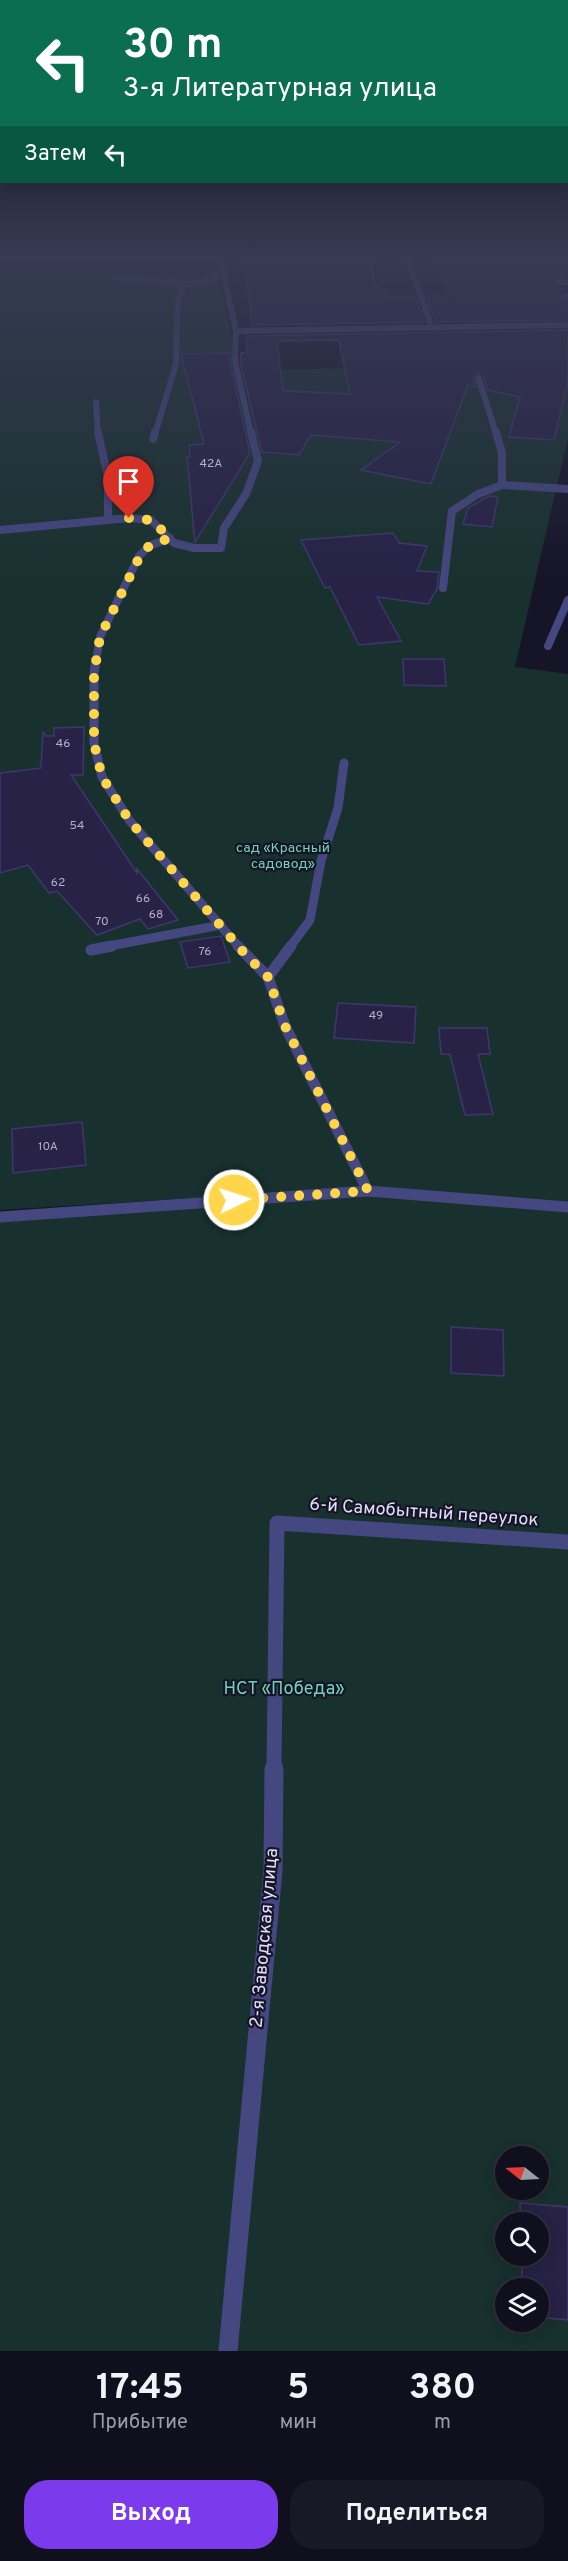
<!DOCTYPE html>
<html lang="ru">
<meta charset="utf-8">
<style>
:root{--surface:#100f1d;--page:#191826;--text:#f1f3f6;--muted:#9c9ca4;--line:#302f3b;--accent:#7c3aed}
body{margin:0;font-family:Overpass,sans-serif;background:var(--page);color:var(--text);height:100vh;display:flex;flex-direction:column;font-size:22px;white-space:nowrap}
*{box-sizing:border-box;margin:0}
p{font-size:20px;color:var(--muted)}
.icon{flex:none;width:33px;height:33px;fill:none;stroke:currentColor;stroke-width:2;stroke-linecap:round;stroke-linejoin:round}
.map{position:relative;height:2351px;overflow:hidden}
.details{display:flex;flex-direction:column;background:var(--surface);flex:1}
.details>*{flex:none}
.guide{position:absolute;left:0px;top:0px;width:568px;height:183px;box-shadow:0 3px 15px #0003,0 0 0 2px var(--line);background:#0b6e4f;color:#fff;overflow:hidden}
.needle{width:39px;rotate:288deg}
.controls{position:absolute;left:495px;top:2146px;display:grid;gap:12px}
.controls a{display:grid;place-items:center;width:54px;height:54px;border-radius:50%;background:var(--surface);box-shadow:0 3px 15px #0003,0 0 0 2px var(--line);font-size:30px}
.pin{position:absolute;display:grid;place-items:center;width:51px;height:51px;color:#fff;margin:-62px -26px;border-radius:50% 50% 50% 0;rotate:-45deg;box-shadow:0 0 6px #0007}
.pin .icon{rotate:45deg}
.me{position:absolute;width:66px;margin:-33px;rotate:86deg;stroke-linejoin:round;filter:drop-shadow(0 0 4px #0008)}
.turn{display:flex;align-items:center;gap:21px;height:126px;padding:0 24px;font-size:27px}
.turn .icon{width:78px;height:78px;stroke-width:2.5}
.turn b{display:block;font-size:42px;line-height:51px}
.then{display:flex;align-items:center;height:57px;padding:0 24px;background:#0003;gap:12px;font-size:22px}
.eta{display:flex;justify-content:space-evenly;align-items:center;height:102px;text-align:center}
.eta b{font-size:36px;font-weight:700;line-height:42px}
.cta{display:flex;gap:12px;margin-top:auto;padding:12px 24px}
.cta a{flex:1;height:69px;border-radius:24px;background:var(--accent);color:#fff;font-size:24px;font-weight:700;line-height:69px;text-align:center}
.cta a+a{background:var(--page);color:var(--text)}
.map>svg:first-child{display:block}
.green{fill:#18312e;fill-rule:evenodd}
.building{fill:#272246;stroke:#3e376f;stroke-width:1.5;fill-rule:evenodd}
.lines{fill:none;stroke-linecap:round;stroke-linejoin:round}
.lane-far3{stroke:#454780;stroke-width:6}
.lane-far2{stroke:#454780;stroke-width:8}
.lane-far1{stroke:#454780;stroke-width:9}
.lane{stroke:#454780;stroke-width:11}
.street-far5{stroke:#454780;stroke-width:6}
.street-far4{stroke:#454780;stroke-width:8}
.street-far3{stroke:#454780;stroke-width:9}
.street-far2{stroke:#454780;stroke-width:11}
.street-far1{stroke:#454780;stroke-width:15}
.street{stroke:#454780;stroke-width:19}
.route{stroke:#ffd54a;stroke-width:10;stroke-dasharray:0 18}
.labels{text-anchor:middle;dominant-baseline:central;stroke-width:4.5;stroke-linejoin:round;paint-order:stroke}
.number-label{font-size:12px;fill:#b2afce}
.far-park-label{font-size:14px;fill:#73d2b4;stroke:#161427}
.near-street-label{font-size:18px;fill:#e0defb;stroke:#161427}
.near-park-label{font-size:18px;fill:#73d2b4;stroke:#161427}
</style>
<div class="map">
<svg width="568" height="2351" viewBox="0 0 568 2351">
<rect width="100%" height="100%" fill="#161427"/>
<path class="green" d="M0,254H213L231,332L235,371L568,362V438L515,667L568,674V1202L373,1187L0,1210Z
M367,1196L568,1211V2351H0V1221ZM506,2157H538V2190H506ZM506,2223H538V2256H506ZM506,2289H538V2322H506Z"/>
<path class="building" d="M538,254L537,258L540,262H566L563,277H555L552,283L554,286L561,288V299L568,302V320L436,322L426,296H450L435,259H441L439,256Z
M310,258H369L377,290H385L388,297H415L424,322L252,325L245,261Z
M568,330V381L554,440L509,437L520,397L488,390L484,377L478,374L474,378L476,387L468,385L431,484L361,470L400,442L311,435L299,455L262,452L240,361L241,353L247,352L246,336ZM339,340L350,394L283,391L277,341Z
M230,353V362L250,453L195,542L187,457H190L189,445L204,444L181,354Z
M489,496L498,497L492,527L463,524L468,508Z
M393,533L399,543L427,546L417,571L439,572L437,589L428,604L377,597L401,641L359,645L330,587L325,588L301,540Z
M403,659H444L446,686L404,685Z
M84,727L83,775H71L137,873V869L178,920L148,929L140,919L97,935L57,891L49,893L28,865L0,873V773L41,768L43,732L46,736H54V728Z
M221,936L230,962L188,968L180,942Z
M338,1003L416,1007L414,1043L334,1038Z
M439,1028H487L490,1054H478L493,1114L465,1115L450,1054H441Z
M82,1122L86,1165L13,1173L12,1129Z
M451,1327L503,1330L504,1376L451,1373Z
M520,2203L568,2207V2320L538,2317V2289H522V2256H538V2223H521Z"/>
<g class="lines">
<path class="lane-far3" d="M542,257H568
M115,277L192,284
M557,282H568
M565,296H568"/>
<path class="lane-far2" d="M548,646L568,600"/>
<path class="lane-far1" d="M104,947L221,925
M290,947L310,920L321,861L338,808L344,763"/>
<path class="lane" d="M91,950L112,946
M268,977L291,946"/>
<path class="street-far5" d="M219,254L236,331L235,361L251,434
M406,254L432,328
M236,331L568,325
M479,379L496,434
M96,402L98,434
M155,434L176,364L177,308L181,291L186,285L205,281L224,272"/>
<path class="street-far4" d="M98,432L108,477V520
M153,439L155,432
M502,485L568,489
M0,530L129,518L151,520L174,543L194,548H221L224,528L246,494L258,461L251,432
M443,588L452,511L478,494L502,485V453L496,432
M96,661L100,637L139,556L149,546L170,538"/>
<path class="street-far3" d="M96,659L94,674V743L102,777L129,820L239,947"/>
<path class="street-far2" d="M238,946L268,977L285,1026L368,1191
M0,1217L368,1191L568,1207"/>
<path class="street-far1" d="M274,1770L277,1523L568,1542"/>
<path class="street" d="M228,2351L273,1870L274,1769"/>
</g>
<linearGradient id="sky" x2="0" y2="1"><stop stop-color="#0c0b15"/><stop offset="0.44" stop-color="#363a52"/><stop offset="1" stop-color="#363a52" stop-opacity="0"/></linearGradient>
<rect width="568" height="583" fill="url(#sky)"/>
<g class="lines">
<path class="route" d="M129,518L151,520L170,538L149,546L140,556L100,637L94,674V743L102,777L129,820L245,954L268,977L285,1026L368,1191L234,1200"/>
</g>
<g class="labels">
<g class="number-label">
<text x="211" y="464">42А</text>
<text x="63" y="744">46</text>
<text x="77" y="826">54</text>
<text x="58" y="883">62</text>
<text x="143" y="899">66</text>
<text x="156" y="915">68</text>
<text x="102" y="922">70</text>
<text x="205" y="952">76</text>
<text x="376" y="1016">49</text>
<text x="48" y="1147">10А</text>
</g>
<g class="far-park-label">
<text x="283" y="848">сад «Красный<tspan x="283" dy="16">садовод»</tspan></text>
</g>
<g class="near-street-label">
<text transform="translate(424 1513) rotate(4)">6-й Самобытный переулок</text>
<text transform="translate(265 1938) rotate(-85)">2-я Заводская улица</text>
</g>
<g class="near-park-label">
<text x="284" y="1689">НСТ «Победа»</text>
</g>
</g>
</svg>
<div class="controls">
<a><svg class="needle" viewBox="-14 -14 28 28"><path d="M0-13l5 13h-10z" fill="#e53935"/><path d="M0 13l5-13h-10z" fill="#9c9ca4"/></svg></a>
<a><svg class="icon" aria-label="search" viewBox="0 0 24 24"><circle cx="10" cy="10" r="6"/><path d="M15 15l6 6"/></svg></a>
<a><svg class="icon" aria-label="layers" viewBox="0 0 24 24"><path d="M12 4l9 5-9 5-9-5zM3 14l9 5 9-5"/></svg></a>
</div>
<div class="pin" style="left:129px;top:518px;background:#d93025"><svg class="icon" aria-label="arrive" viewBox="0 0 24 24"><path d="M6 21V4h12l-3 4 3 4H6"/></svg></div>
<svg class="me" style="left:234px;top:1200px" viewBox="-20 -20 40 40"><circle r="17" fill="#ffd54a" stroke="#fff" stroke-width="3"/><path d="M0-11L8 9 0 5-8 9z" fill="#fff"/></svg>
<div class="guide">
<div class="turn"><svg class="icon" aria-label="left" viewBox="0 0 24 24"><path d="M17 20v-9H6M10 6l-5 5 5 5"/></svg><div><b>30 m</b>3-я Литературная улица</div></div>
<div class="then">Затем<svg class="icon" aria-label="left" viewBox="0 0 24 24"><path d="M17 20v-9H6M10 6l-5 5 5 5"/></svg></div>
</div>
</div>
<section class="details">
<div class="eta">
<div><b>17:45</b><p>Прибытие</p></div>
<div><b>5</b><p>мин</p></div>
<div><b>380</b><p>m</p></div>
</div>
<div class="cta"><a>Выход</a><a>Поделиться</a></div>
</section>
